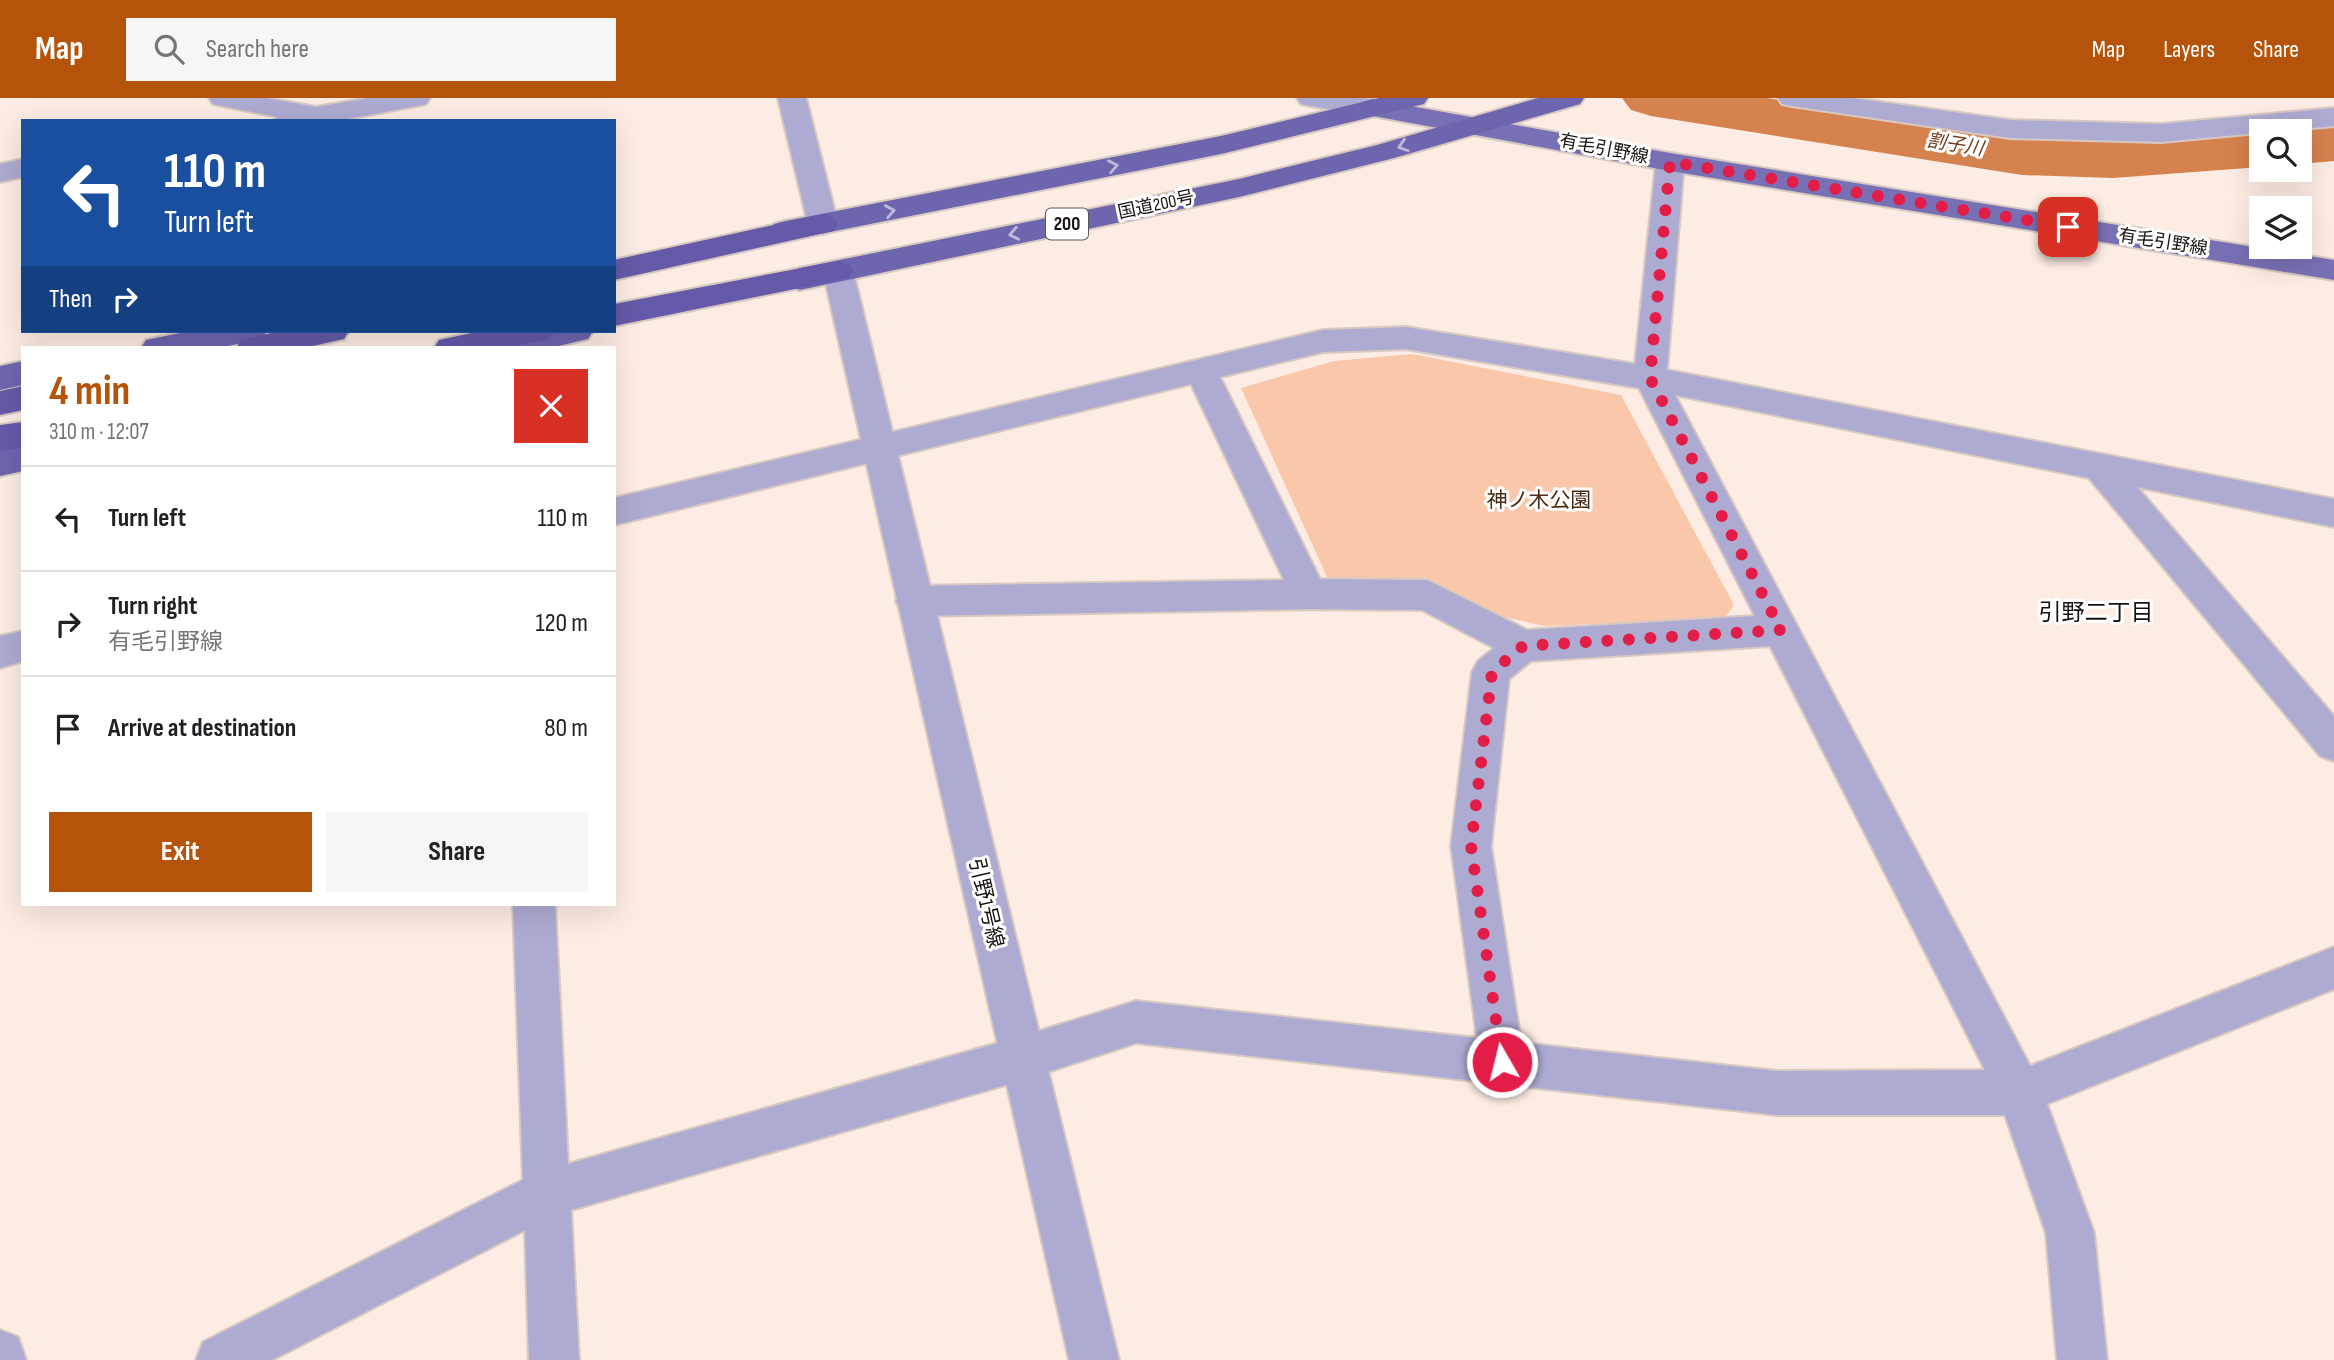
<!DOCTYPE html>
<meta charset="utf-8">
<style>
:root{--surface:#fff;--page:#f6f6f6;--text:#202124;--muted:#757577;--line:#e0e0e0;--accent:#b45309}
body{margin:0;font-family:"Sofia Sans Condensed","Noto Sans JP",sans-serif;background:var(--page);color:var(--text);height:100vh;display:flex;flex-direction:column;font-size:26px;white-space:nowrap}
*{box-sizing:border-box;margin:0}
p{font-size:23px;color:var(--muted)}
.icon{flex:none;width:38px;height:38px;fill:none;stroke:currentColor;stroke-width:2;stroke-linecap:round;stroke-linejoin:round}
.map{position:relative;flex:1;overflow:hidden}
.drawer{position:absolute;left:21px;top:248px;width:595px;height:560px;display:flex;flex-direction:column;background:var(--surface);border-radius:0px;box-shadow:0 7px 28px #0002}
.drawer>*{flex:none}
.guide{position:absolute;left:21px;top:21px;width:595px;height:214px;border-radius:0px;box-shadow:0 7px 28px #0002;background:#1a4fa0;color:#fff;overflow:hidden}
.buttons{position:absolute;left:2249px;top:21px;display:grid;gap:14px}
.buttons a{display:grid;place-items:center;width:63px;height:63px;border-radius:0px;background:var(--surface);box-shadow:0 7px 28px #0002;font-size:35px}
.pin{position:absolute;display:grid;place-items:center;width:60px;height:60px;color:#fff;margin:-30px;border-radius:14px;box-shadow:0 4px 10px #0006}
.me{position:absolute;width:77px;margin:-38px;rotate:352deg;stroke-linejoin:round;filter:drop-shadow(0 0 5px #0008)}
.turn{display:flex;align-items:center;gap:24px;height:147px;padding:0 28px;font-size:32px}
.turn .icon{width:91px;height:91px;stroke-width:2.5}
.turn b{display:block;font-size:49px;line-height:60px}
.then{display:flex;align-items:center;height:66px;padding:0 28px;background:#0003;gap:14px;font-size:26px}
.round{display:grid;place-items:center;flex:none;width:74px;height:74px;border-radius:0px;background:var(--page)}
.summary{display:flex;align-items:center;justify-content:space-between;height:119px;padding:0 28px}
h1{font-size:42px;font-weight:700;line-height:52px;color:var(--accent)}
.action{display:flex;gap:14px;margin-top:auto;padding:14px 28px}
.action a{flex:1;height:80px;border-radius:0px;background:var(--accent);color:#fff;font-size:28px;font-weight:700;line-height:80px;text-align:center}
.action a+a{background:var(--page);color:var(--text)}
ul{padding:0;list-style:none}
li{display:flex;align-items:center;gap:21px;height:105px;padding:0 28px;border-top:2px solid var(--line)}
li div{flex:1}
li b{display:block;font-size:26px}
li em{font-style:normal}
header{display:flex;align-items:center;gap:42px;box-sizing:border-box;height:98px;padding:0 35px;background:var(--accent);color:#fff}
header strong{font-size:33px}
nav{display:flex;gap:38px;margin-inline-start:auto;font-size:24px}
.search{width:490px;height:63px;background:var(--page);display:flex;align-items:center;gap:18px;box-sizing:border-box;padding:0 24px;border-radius:0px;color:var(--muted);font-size:26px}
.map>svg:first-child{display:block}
.green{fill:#fac7aa}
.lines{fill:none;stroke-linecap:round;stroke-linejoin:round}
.river{fill:#d5824e;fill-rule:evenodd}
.minor-casing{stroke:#d7c9c1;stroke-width:4}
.tertiary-casing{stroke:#d7c9c1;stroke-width:4}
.primary-casing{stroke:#d7c9c1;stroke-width:4}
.trunk-casing{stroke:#d7c9c1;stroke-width:4}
.motorway-casing{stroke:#d7c9c1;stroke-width:4}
.minor{fill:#adabd2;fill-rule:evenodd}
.tertiary{fill:#adabd2;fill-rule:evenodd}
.primary{fill:#7870b5;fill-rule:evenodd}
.trunk{fill:#6e65af;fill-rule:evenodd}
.motorway{fill:#655aa9;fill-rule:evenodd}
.oneway{stroke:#bebadb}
.route{stroke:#e11d48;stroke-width:12;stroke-dasharray:0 21.6}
.labels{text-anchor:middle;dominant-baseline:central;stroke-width:6;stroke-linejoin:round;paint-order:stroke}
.far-street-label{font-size:18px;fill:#16110e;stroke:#fff}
.far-water-label{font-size:19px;font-style:italic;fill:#723b15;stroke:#fff}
.shield{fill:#fff;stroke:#5c5856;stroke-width:2}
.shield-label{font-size:19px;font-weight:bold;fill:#16110e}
.park-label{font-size:21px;fill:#4d2b15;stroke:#fff}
.street-label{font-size:21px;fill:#16110e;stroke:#fff}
.neighbourhood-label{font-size:23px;fill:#16110e;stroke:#fff}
</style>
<header>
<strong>Map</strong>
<div class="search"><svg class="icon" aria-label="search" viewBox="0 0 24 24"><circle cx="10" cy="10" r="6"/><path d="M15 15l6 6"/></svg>Search here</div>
<nav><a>Map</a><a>Layers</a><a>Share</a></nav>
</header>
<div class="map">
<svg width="2334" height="1262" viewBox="0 0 2334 1262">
<rect width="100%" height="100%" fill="#fcece3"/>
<path class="green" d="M1412,256L1621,297L1734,507L1724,521L1545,528L1499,518L1427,480L1328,481L1241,290L1334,263Z"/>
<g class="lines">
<path class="river" d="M1622,0H1767L2022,39L2113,42L2261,31L2269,33H2261V69L2113,80L2022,77L1651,18L1631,12Z
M2334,25V63L2300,66V33H2281L2300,28Z"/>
<g class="minor-casing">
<path id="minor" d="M209,0H267L316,9L368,0H430L426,6L416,8L337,23H274L277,19L213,6Z
M778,0H806L838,126L833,133L823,136L813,133L808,126Z
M1778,0H1852L2010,22L2161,26L2334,10V28L2161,44L2010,40L1792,8L1782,6Z
M1670,55L1680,58L1684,64L1667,272L2334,401V429L2137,389L2334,618V663L2320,658L2089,380L1675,297L2030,968L2334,849V891L2047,1006L2094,1135L2107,1262H2057L2046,1135L2005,1017H1777L1136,945L1023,982L571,1112L579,1262H529L525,1132L272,1262H196L203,1244L523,1082L513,807H555L568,1066L1023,938L1136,903L1477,940L1451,748L1472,574L1478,563L1494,550L1422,512L1309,511L914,518L901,513L896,503L901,493L914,488L1284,482L1191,286L614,427V400L1323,232L1406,229L1635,266L1656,64L1660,58ZM1406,251L1639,290L1755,518L1527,532L1427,482L1320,481L1220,279L1323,254ZM1770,548L1985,972L1777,973L1521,945L1491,748L1509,581L1531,563Z
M23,61V79L0,84V66Z
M23,533V563L0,570V538Z
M0,1232L18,1239L26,1262H0Z"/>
</g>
<g class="tertiary-casing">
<path id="tertiary" d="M1297,0H1363L1382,4L1386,10L1382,16L1372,19L1311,8L1301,6Z
M838,163L849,166L853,173L1119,1262H1069L823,173L827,166Z"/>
</g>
<g class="primary-casing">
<path id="primary" d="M1372,1L1670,55L2334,162V182L1670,73L1362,16L1358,10L1362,4Z"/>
</g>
<g class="trunk-casing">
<path id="trunk" d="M1379,0H1428L1424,6L1221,56L785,143L774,140L770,133L774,126L785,123L1221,38Z
M1538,0H1584L1580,6L1394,60L1239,99L800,192L789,188L785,181L789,174L800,170L1239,81L1377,47Z
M190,233H267L262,241L218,250H141L146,242Z
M527,233H593L588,241L550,250H484L489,242Z
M23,263V287L0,292V268Z
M23,347V373L0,378V352Z"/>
</g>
<g class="motorway-casing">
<path id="motorway" d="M823,116L833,119L838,126L833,133L614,182V162Z
M838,163L849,166L853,173L849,180L614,228V206Z
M280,233H349L344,241L304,250H236L241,242Z
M481,233H554L549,241L507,250H434L439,242Z
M23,288V312L0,317V293Z
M23,324V349L0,353V327Z"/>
</g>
<use href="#minor" class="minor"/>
<use href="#tertiary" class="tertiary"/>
<use href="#primary" class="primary"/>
<use href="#trunk" class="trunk"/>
<use href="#motorway" class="motorway"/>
</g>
<defs><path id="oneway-chevron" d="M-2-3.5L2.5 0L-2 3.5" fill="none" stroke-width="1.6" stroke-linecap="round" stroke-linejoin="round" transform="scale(1.75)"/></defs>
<g class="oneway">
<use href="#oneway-chevron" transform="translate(1403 48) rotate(162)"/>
<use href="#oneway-chevron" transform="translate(1113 68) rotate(-11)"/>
<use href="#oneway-chevron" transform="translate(890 113) rotate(-11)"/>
<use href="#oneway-chevron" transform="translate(1014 136) rotate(168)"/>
</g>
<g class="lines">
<path class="route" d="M1502,964L1471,748L1492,574L1523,548L1781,532L1650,280L1670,64L2068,129"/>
</g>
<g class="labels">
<g class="far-street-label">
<text transform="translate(1604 51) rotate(11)">有毛引野線</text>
<text transform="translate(1156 107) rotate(-12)">国道200号</text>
<text transform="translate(2163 144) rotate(9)">有毛引野線</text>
</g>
<g class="far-water-label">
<text transform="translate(1955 47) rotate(9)">割子川</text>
</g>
<rect class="shield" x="1046" y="110.5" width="42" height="31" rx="5"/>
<g class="shield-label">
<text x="1067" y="126">200</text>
</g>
<g class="park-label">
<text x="1539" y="402">神ノ木公園</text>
</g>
<g class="street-label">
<text transform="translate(986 805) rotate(77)">引野1号線</text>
</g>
<g class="neighbourhood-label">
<text x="2096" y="515">引野二丁目</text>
</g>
</g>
</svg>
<div class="buttons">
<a><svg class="icon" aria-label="search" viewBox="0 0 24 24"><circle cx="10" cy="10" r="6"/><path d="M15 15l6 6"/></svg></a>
<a><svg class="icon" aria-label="layers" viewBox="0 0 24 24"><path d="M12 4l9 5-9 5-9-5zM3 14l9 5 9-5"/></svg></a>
</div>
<div class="pin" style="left:2068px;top:129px;background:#d93025"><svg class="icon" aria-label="arrive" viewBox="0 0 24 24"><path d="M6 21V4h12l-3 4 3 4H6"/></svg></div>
<svg class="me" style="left:1502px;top:964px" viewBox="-20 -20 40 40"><circle r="17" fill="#e11d48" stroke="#fff" stroke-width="3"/><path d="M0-11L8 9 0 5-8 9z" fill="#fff"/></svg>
<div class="guide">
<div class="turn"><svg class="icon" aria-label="left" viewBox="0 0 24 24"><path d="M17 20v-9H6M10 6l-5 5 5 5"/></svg><div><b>110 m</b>Turn left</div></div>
<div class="then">Then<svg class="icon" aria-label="right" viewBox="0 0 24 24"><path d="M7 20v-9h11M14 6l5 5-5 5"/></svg></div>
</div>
<section class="drawer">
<div class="summary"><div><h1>4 min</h1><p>310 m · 12:07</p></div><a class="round" style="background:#d93025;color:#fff"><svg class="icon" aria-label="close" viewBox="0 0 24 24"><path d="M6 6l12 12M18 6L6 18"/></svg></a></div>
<ul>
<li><svg class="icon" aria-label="left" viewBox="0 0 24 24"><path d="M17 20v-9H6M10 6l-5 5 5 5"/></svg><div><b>Turn left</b></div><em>110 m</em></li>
<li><svg class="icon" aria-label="right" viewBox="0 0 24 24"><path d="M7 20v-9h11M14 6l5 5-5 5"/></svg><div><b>Turn right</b><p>有毛引野線</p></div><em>120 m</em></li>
<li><svg class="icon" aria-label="arrive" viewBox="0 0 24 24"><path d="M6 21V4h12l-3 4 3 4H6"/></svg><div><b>Arrive at destination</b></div><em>80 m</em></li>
</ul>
<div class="action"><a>Exit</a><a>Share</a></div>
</section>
</div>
